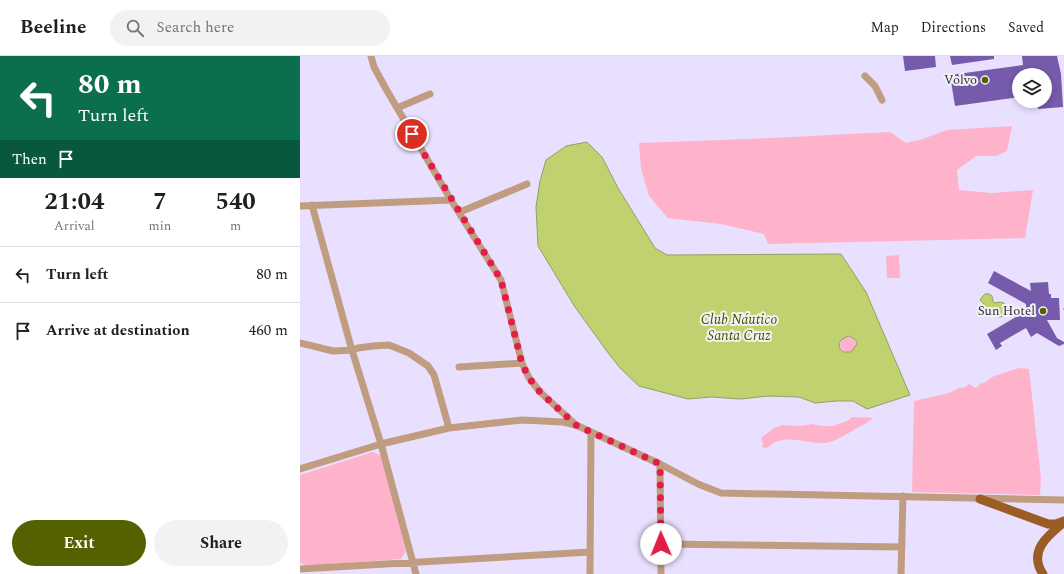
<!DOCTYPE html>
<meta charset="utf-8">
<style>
:root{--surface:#fff;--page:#f2f2f2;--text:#202124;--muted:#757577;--line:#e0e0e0;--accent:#556101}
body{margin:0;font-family:Spectral,serif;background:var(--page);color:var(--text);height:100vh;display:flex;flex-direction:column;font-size:15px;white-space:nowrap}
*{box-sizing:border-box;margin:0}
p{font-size:13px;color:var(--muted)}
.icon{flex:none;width:22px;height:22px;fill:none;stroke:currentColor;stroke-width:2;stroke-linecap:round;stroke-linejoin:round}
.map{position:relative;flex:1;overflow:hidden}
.sheet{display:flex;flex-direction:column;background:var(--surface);width:300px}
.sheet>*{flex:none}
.top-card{background:#0b6e4f;color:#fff;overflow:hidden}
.fabs{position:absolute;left:712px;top:12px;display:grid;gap:8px}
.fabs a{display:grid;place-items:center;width:40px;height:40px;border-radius:50%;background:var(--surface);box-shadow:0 2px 6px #0003;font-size:20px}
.pin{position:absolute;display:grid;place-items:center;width:34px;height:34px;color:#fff;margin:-17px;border:2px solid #fff;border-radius:50%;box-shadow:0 1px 4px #0007}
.me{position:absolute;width:44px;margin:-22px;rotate:359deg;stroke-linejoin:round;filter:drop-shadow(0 0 3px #0008)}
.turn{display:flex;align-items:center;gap:14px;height:84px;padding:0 12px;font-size:18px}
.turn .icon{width:52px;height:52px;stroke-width:2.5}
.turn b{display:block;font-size:28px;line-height:34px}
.then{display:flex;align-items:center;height:38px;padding:0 12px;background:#0003;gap:8px;font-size:15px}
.eta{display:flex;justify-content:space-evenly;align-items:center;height:68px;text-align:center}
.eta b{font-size:24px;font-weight:700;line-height:28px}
.action{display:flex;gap:8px;margin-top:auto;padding:8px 12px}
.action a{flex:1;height:46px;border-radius:24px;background:var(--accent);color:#fff;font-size:16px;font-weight:700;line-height:46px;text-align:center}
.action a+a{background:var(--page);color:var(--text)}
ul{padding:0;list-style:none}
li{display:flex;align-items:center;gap:12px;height:56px;padding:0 12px;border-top:1px solid var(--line)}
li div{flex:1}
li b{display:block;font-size:15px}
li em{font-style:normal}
header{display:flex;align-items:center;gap:24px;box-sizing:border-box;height:56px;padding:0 20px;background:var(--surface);border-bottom:1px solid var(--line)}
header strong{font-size:19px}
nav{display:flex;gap:22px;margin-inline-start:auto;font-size:14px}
.search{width:280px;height:36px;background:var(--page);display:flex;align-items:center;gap:10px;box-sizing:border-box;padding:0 14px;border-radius:22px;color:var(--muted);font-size:15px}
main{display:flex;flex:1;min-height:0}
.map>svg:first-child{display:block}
.green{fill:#feb3cb}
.water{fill:#bfd26f;stroke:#949f62;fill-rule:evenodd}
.building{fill:#765aab}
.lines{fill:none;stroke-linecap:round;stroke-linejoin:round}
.path{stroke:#8a829f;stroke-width:1;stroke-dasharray:1 3;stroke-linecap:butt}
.minor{stroke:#c09c81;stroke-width:7}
.major{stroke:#9c5c25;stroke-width:9}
.route{stroke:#e11d48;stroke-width:7;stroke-dasharray:0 12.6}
.poi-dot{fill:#556101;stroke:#f2f2f2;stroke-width:1.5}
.labels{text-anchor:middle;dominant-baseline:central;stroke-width:4;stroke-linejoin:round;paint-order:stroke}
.poi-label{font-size:13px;fill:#312845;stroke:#f2f2f2;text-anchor:end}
.water-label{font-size:14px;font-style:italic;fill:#465002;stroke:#f2f2f2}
</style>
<header>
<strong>Beeline</strong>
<div class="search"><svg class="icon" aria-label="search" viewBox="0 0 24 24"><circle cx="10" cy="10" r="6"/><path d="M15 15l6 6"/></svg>Search here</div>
<nav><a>Map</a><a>Directions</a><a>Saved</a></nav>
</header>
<main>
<section class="sheet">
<div class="top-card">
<div class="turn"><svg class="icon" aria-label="left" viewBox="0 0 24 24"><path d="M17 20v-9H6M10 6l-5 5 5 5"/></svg><div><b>80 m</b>Turn left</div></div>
<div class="then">Then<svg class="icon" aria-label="arrive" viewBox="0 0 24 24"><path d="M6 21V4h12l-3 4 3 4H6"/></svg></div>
</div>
<div class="eta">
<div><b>21:04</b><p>Arrival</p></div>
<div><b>7</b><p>min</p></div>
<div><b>540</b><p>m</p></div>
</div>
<ul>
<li><svg class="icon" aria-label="left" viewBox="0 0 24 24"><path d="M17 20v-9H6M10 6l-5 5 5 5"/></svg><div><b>Turn left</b></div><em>80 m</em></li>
<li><svg class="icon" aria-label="arrive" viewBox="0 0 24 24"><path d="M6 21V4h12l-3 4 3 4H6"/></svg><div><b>Arrive at destination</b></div><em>460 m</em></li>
</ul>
<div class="action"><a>Exit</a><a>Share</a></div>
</section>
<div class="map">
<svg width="764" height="518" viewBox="0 0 764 518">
<rect width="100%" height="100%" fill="#e8e0fe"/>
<path class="green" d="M712,70L707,95L696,100H676L657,114L659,134L692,137L733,134L725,182L468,188L464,178L421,168L368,162L349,140L341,112L339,87L450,83L590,76L606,87L623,83L647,74Z
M599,199L600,222H587L586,200Z
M540 289a8 8 0 1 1 16 0a8 8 0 1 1-16 0Z
M719,312L729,313L741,422L740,439L612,436L614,345L649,337L659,332L665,331L669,328L676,332L680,328L686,326L692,321Z
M552,361L573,362C567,368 559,370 552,375C543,380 535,386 524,387C504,388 485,376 467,392L462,391L463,388L461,382L474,372L483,369L502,370L512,368L522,370H533L549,364Z
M73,396L82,400L106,495L101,503L6,510L0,506V419Z"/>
<path class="water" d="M287,86L302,101L318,132L355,192L367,199L541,198L566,236L610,339L567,353L553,345H536L515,347L499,341L468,340L441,343L411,341L388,343L339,330L320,312L306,294L275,251L238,190L236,151L240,125L246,104L266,90ZM549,280C553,282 556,283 557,288L551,296H543L540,293L539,287L542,283Z
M685,238H689L692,240L693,245L695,247L700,246L704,247L708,256L707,259L700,261L695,260L692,254L684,253V248L680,244L682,241Z"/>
<path class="building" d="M603,0H635L636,11L605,15Z
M650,0H694V3L652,9Z
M722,0H757L761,18L763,51L738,53L737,45H745V19H719V41L655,50L650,19L723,9Z
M694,215L731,235L730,227L748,226L749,238H751V242H759L760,264H747L757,282L764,286V288L759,290L737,277L731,281L726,272L700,287L702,290L696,294L687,278L726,255V248L688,227Z"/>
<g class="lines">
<path class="path" d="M759,253H764"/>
<path class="minor" d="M71,0L74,11L86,33L151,144L201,224L222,307L229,322L240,336L275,368
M565,20L575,30L582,44
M97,52L130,38
M12,149L51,291L81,388L116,518
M0,150L151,144
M160,156L227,128
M0,287L33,295L53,294L58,292L73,290L89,289L109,297L128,310L134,319L149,372
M159,311L222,307
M360,408L361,518
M0,413L81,388L149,372L222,364L263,366L276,369L360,408L398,428L421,437L764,444
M361,488L602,491
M0,513L290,496
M290,518L291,376
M601,518L603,440"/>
<path class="major" d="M680,443L748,468H756L764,465
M743,518C728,496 747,480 763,467"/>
</g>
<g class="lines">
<path class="route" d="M112,78L201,224L222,308L229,322L240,336L276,369L360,408L361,488"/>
</g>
<g class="poi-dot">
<circle cx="685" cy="24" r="4"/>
<circle cx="743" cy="255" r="4"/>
</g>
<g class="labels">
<g class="poi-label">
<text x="677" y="24">Volvo</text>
<text x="735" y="255">Sun Hotel</text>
</g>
<g class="water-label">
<text x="439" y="263">Club Náutico<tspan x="439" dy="16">Santa Cruz</tspan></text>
</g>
</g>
</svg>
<div class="fabs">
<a><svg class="icon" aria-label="layers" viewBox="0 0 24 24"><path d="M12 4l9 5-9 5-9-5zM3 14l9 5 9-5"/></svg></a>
</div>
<div class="pin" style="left:112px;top:78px;background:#d93025"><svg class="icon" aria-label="arrive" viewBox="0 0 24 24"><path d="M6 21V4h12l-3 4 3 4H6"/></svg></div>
<svg class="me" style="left:361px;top:488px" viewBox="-20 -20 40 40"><circle r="19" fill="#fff"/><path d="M0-13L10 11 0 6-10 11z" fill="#e11d48"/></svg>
</div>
</main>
